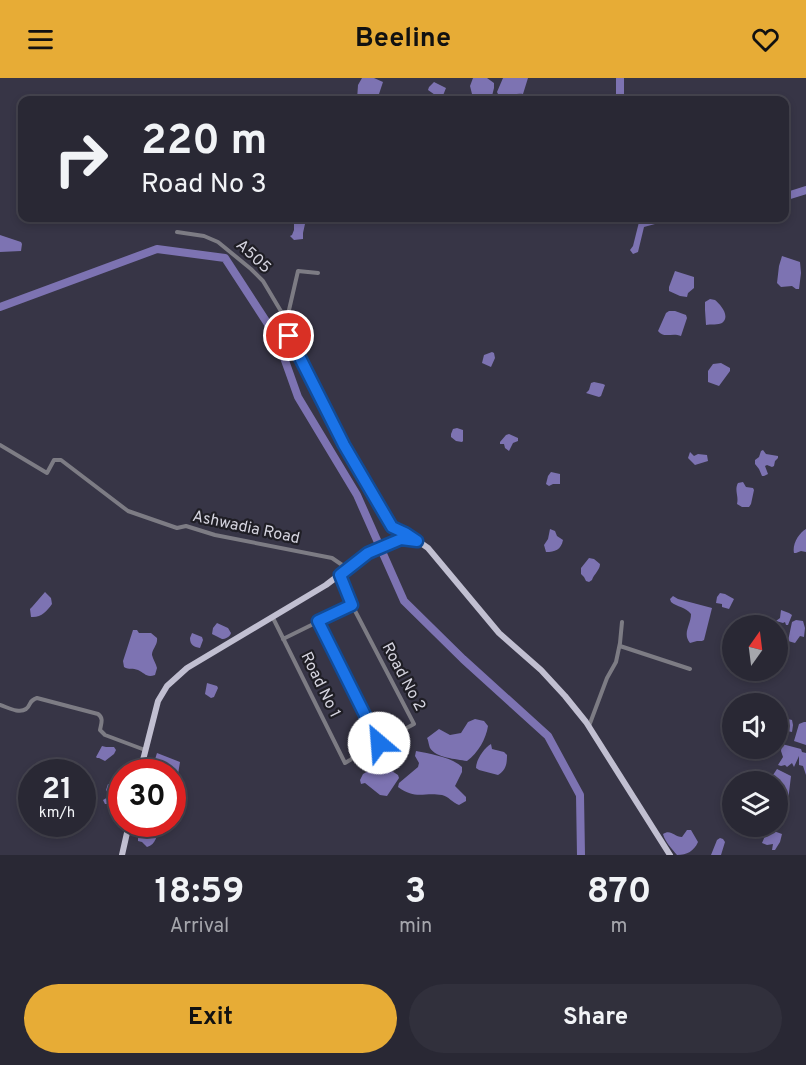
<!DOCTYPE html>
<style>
:root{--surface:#292834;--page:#31303c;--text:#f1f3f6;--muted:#a5a6ac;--line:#45444f;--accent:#e7ac36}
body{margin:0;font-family:Overpass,sans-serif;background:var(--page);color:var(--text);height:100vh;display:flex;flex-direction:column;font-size:22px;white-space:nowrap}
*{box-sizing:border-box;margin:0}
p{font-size:20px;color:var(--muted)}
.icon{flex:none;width:33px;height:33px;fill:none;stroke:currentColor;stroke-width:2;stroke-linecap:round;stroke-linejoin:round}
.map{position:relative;height:777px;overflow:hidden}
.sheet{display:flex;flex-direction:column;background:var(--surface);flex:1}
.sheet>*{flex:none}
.top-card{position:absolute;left:18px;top:18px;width:771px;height:126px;border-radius:12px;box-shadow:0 3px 9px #0003,0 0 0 2px var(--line);background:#292834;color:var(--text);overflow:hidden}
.needle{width:39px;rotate:14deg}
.tools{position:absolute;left:722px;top:537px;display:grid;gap:12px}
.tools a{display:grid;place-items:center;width:66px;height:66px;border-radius:50%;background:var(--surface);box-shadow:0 3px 9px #0003,0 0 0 2px var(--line);font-size:30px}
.speed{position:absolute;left:18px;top:681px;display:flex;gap:12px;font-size:30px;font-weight:700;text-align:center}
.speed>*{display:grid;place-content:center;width:78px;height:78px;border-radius:50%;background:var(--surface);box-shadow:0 3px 9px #0003,0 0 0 2px var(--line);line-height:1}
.speed small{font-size:15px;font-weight:400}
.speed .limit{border:9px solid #d22;background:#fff;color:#111}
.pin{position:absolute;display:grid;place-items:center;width:51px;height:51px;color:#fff;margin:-26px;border:3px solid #fff;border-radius:50%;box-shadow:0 2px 6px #0007}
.me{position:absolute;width:66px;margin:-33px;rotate:333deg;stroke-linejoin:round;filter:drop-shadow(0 0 4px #0008)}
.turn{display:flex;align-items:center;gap:21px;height:126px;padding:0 24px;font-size:27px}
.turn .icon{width:78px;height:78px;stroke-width:2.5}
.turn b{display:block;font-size:42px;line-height:51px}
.eta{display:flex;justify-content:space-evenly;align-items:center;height:102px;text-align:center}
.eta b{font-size:36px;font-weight:700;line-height:42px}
.primary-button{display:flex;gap:12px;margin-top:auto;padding:12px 24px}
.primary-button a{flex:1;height:69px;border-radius:36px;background:var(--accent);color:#111;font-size:24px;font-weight:700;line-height:69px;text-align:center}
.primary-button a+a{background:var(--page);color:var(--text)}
header{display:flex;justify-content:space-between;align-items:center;height:78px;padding:0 24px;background:var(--accent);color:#111;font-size:27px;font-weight:700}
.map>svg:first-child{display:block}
.water{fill:#7d73b2}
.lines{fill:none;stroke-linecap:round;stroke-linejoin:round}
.river{stroke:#7d73b2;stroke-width:8}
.minor{stroke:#7d7c84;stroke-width:4}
.primary{stroke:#c1bfd1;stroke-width:6}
.route-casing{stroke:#114b97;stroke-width:15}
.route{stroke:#1a73e8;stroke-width:10}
.labels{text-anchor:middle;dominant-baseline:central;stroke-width:4.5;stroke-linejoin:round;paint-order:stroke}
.street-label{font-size:16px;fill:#d5d4df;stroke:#1f1e25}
</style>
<header><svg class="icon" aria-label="menu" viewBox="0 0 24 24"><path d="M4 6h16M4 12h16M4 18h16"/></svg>Beeline<svg class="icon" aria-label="heart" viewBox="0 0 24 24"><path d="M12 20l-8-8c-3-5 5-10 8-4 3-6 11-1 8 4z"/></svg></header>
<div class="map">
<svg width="806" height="777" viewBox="0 0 806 777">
<rect width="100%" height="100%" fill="#373546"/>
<path class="water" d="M362,0H374L383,4L377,22H357L358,7Z
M473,0H487L494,5V10L492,18C487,22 478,18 472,16L470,8Z
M503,0H528L523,16C513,15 508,19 498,16L497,14Z
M434,4L446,10L442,20L438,19L428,12L429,9Z
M640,140H655V146L644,149L638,174L633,176L630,172L633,168Z
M296,144L305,146L303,155V161L294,162L290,158L292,157L294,152V145Z
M0,157L21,164L22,166L21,173L0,174Z
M782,178L800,184L801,195L799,211H796L792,208L781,209L777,205L779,188Z
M675,193L694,199V210L688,215L687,219L680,218L669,213V209Z
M710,221L715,222C720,226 731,238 722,245C719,247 710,246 706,247L705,232V224Z
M669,233H675L686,237L687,240L681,258C672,254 664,261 658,253L666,235Z
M492,274L494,275L495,280L491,289L482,285L484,277Z
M721,285L730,290V293L719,308L708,304V293L713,286Z
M594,304L603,306L605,307L601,318L599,319L586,315L589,312L591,305Z
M457,350L463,352V363L462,364L456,363L451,359V356L453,351Z
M509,356L518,360V363L513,365L509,373L505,370L504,366H500V364L506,357Z
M763,372L766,376L778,378V380L775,383L774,388L772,389L767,387L765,388L768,396L764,398H762L759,391L755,386V382L759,379L761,373Z
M690,374L694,378L698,376L707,377L708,383L695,387L688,380Z
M551,394L560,396V406H553L549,408L546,406L548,398Z
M743,404L746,409L753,410L754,412L751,426L749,429H742L737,426C739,418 734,412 738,405Z
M550,451L555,453L557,458L563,462C561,472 555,474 546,474L544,467L548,461Z
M806,451V474L801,473L796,475H794C792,466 799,455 806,451Z
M589,480L594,481L600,486C600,492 594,496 592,502L589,504L586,503L584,499L581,496V490Z
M45,514L51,520L52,526C47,533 41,540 31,539L30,531L32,529Z
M720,515L725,516L734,521L729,531L722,529V526L716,525L717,519Z
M673,518L678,521L712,530L704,562L702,563H697L690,565C682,555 691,547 691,536C686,529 677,529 671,524L670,521Z
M781,532L789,535L792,537L788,547H786L785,544L783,545L776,543L780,540Z
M796,542L803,543L805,550L804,559L800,558L795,565L788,563L792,544Z
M217,545L228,550L231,555C230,559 225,561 222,561L212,556L213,550Z
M133,552H137L139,555H151L157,560C158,567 152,571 152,577C153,581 156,586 157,590L155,597C146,600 145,595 138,592C133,590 129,592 124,589L123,583Z
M192,555L202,559L203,562L200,570C194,569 190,567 190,560Z
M207,605L217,608L218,610L214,619L211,620L205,616Z
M784,640L792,642L793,647L792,654L787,653L784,661L781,662L779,660L780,646L783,644Z
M475,641L484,643L488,648C486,661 478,675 467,683C456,681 436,680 430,670C429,668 428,661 427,660L439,651L450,657L461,655L468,644Z
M804,644H806V667L794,663L799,646Z
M491,666L492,671L504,674L507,677C507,686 506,692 498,697L479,692L476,690C476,682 484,670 491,666Z
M782,666L801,671L802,674L806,675V697L803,688L799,687V678L794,689L792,685L787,689L785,687L781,688L778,687L783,679L781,673Z
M102,668L106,669H114L116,672L114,676L105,683L99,680H97L96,679Z
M416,673C431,676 451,679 462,689V694L455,708L466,719V723L459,727C453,725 448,718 442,717C423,714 416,722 398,709L399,705L418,689L419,685L415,678Z
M157,675L180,684L177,702L173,707L172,694H151Z
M381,686L398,697L399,700L387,718L380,717L365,705L361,706L360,702L363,696Z
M777,691L791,698L788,723L785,724L779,723L777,726V704L769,703Z
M108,706L112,707L118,710L119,723L109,726H105L103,722L110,718L106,712Z
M140,746H153L158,748C158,756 156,767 147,769L142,764L138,763V749Z
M768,751L782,756L780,764L775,772H772L773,766L767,767L762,765Z
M687,752H691L698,764C694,773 687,777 677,777C672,771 665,764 663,756C671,751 674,759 682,759Z
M720,760L723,761L725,764L721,777H711L717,762Z"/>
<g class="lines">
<path class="river" d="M620,0V19L622,22
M784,117L787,118L806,112
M0,229L157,171L225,180L277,260L298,319L357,417L404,523L463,581L548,658L580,717L581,777"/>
<path class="minor" d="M177,154L204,158L218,164L251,191L263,203L285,240L289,258L344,367L392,449L414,461
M286,245L298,193L318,195
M0,367L47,395L54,382H61L128,433L177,450L186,448L215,457L332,480L348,491
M340,497L352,527L414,646L379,665
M273,540L345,685L379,665L318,543
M283,561L352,527
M620,568L690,591
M0,627C7,629 19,636 26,631C32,626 28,623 37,620L98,636C104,640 101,646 100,652L105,657L145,672
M589,648L607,600L616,584L620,565L622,544"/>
<path class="primary" d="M140,694L158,623L167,608L187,590L326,507L368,475L401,461L418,463L428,470L499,555L541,592L565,618L586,644L670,777
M122,777L129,746"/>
</g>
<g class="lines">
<g class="route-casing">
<path id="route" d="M289,258L344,367L392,449L405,455L417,463L401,461L368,475L340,497L352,527L318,543L379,665"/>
</g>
<use href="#route" class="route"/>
</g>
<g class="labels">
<g class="street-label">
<text transform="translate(253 179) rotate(43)">A505</text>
<text transform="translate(246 450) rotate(12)">Ashwadia Road</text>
<text transform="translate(403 599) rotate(62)">Road No 2</text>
<text transform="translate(320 607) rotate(64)">Road No 1</text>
</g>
</g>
</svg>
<div class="tools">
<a><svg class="needle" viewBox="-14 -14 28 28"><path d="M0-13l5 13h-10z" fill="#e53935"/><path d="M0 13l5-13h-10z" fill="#a5a6ac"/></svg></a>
<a><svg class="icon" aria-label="sound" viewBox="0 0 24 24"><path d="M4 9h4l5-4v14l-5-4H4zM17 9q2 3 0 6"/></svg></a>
<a><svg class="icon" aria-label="layers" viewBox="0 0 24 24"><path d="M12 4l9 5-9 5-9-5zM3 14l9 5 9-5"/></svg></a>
</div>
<div class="speed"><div>21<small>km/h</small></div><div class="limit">30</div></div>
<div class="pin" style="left:289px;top:258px;background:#d93025"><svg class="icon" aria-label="arrive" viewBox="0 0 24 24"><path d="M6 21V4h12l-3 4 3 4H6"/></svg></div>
<svg class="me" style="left:379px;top:665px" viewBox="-20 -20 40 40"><circle r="19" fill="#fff"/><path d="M0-13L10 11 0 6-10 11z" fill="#1a73e8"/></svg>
<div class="top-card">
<div class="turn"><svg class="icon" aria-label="right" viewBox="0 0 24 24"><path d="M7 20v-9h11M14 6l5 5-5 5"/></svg><div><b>220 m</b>Road No 3</div></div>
</div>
</div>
<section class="sheet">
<div class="eta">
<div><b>18:59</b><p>Arrival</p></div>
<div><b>3</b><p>min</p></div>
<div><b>870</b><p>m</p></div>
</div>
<div class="primary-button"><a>Exit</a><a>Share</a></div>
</section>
